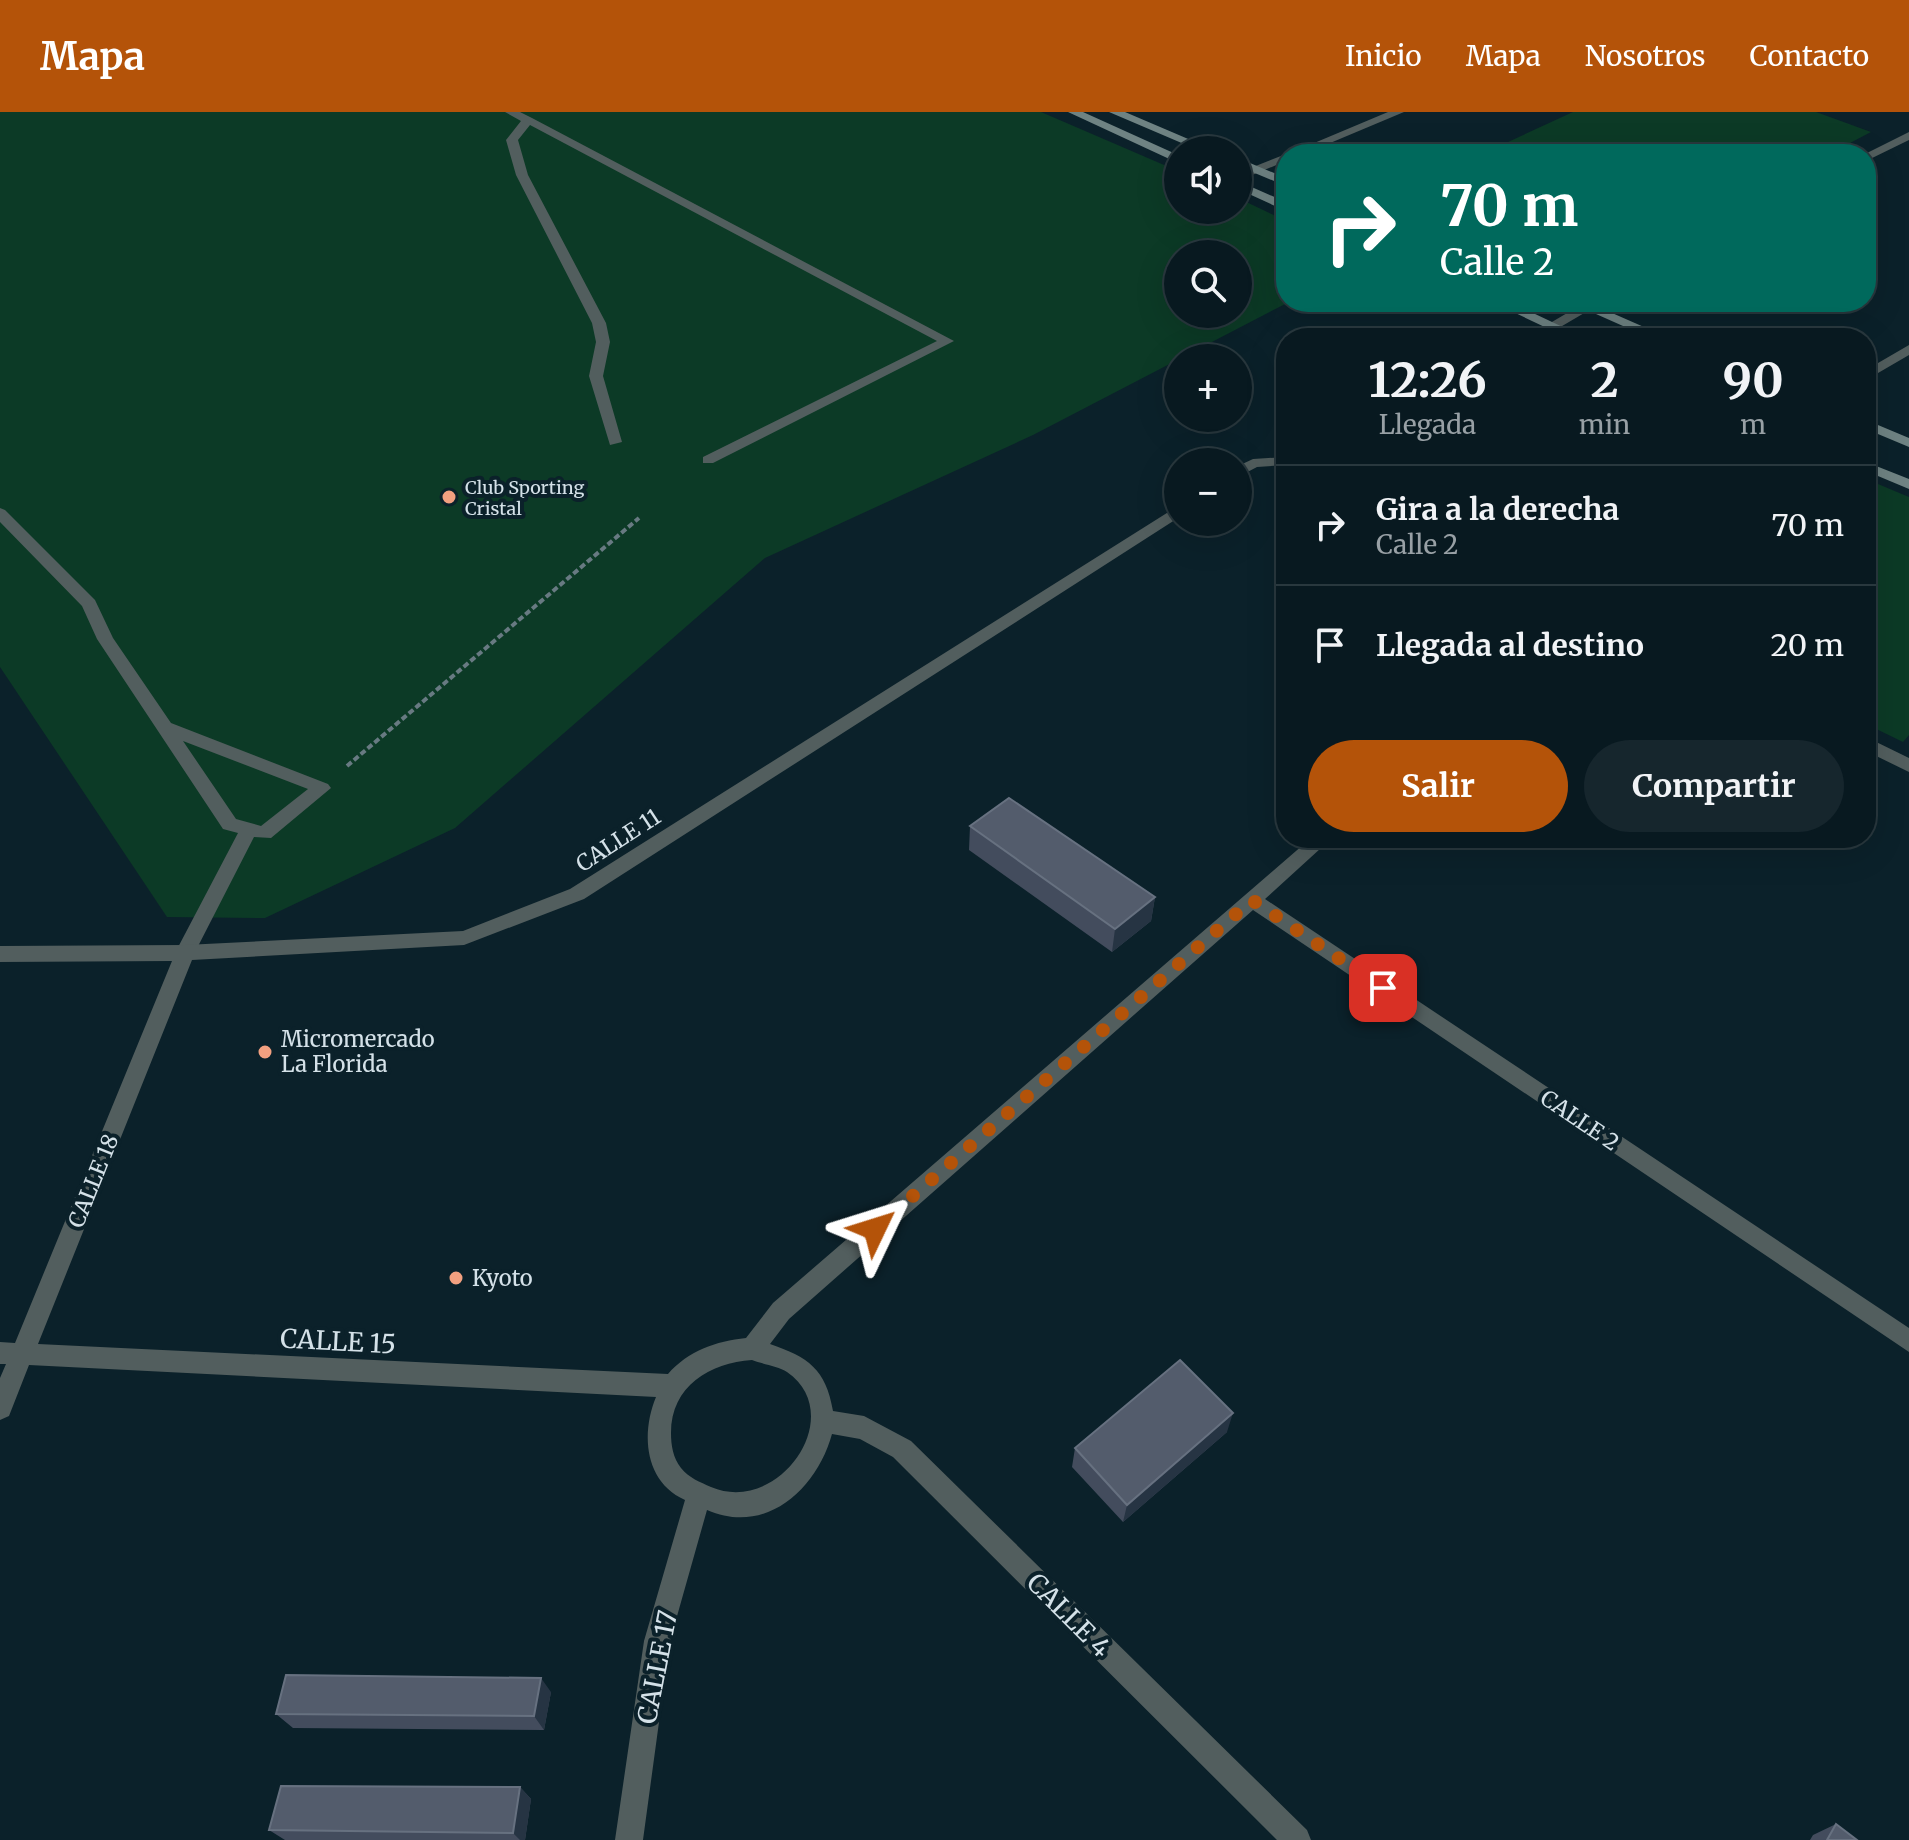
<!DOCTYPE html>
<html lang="es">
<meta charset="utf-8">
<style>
:root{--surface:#081920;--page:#16262d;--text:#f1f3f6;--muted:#98a0a5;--line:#29383e;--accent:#b45309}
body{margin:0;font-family:Merriweather,serif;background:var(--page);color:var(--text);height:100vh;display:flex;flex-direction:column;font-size:30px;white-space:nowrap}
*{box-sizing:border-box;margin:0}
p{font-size:26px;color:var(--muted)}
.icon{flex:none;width:44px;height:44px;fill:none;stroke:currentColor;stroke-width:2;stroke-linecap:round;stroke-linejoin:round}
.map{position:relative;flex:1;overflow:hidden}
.sheet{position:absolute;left:1276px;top:216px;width:600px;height:520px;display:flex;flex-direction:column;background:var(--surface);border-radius:32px;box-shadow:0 8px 32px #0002,0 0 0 2px var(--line)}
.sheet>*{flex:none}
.guide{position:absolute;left:1276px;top:32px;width:600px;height:168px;border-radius:32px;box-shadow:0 8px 32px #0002,0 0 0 2px var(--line);background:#00695c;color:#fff;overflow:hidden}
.tools{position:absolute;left:1164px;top:24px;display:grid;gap:16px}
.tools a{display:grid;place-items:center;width:88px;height:88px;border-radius:50%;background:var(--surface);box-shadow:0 8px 32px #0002,0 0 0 2px var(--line);font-size:40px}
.pin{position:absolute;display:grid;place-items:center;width:68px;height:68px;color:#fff;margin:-34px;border-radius:16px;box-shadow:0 4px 12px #0006}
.me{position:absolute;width:88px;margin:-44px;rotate:49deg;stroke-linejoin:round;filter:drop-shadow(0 0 6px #0008)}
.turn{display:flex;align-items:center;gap:28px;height:168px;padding:0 32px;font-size:36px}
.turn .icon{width:104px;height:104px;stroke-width:2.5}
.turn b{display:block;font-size:56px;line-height:68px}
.eta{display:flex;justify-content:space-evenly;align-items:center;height:136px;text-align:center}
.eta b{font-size:48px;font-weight:700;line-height:56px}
.action{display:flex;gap:16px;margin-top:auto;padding:16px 32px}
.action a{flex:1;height:92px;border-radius:48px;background:var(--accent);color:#fff;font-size:32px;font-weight:700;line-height:92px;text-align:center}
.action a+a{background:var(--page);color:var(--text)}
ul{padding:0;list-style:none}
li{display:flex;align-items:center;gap:24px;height:120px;padding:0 32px;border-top:2px solid var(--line)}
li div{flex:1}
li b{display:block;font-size:30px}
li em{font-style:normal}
header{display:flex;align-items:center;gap:48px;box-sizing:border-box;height:112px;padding:0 40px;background:var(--accent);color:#fff}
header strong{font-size:38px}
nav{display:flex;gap:44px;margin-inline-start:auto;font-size:28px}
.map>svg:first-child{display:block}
.green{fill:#0c3a26;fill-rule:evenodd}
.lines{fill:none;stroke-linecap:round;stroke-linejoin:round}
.path{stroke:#687a82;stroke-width:4;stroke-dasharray:6 3;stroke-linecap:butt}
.lane{fill:#525e5e;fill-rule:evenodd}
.street{fill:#525e5e;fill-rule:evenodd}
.secondary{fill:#6f8383;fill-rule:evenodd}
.wall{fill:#434c5d}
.shaded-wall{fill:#263443}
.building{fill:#535c6c;stroke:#677180;stroke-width:2}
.route{stroke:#b45309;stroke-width:14;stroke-dasharray:0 25.2}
.poi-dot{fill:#f2a080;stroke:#0b212a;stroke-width:3}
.labels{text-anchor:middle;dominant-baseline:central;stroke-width:8;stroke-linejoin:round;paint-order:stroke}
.far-poi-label{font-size:18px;fill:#d4e1e8;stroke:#0b212a;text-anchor:start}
.street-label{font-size:22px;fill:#d4e1e8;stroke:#0b212a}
.poi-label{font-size:22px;fill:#d4e1e8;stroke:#0b212a;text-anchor:start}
.near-street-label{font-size:26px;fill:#d4e1e8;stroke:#0b212a}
</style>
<header>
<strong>Mapa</strong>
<nav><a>Inicio</a><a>Mapa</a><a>Nosotros</a><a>Contacto</a></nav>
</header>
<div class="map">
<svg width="1909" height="1728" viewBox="0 0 1909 1728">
<rect width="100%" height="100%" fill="#0b212a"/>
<path class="green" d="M0,0H1041L1178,59V98H1238V86L1286,109V190H1289L1033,323L765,446L455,716L265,806L167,805L0,555ZM1178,142H1238V202H1178Z
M1573,0H1816L1871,20L1829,42H1510L1495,36Z
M1866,367L1909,385V623L1903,630L1866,612Z"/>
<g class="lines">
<path class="path" d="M347,654L639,406"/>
<path class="lane" d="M505,0H520L532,6L954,229L713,351H703V345L937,229L530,13L518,28L528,63L606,211L610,230L603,264L622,330L610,333L589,264L596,230L592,211L516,63L506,28L521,9Z
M0,396L5,398L95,488L113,526L171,611L328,672L331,676L271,726L254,725L192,846H178L175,841L238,721L223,717L97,527L82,494L0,410ZM183,629L308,677L261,714L236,707Z"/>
<path class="street" d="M1388,0H1404L1304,42H1288Z
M1909,20V28L1866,49L1865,42Z
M1286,42V49L1238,69V61Z
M1586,190H1603L1557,217L1545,214Z
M1909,233V243L1866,268V258Z
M1286,345V353L1257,355L1238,365V354L1253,347Z
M1178,394V406L584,787L464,833L192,848L38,1232L668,1262C688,1239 716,1229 746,1226L773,1191L1311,726H1332L1265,787L1909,1216V1240L1253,798L789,1207L770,1232C808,1245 826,1257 833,1299L864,1304L911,1329L1307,1718L1311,1728H1277L893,1345L860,1327L832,1322C817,1377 766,1424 707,1398L670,1529L643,1728H615L644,1529L685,1388C644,1370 641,1321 656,1285L29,1253L9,1304L0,1308V1266L6,1252H0V1230L15,1231L172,849L0,850V834L185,833L463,819L570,777ZM752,1248C762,1252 778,1254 787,1260C849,1303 779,1404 711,1375C700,1370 689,1366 681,1356C673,1346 671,1333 671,1321C671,1274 710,1251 752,1248Z
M1866,625L1909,646V660L1866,639Z"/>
<path class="secondary" d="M1068,0H1083L1178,43V51Z
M1109,0H1125L1214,38H1198Z
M1238,46L1286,66V74L1238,54Z
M1238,69L1286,90V99L1238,77Z
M1492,190H1510L1586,226H1568Z
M1569,190H1587L1669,226H1650Z
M1866,308L1909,326V335L1866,317Z
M1866,350L1909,367V377L1866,359Z"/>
</g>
<path class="wall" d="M970,714L1155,785L1151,809L1112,840L969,738Z
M1227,1320L1123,1410L1072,1355L1075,1336Z
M551,1580L544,1618L293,1616L276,1602Z
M520,1675L531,1687L525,1728H285L269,1718Z
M1836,1712L1857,1728H1810L1813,1723Z"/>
<path class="shaded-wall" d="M1155,785L1151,809L1112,840L1115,817Z
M1233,1301L1227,1320L1123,1410L1127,1393Z
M541,1566L551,1580L544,1618L534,1604Z
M520,1675L531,1687L525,1728H520L513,1721Z"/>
<path class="building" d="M1009,686L1155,785L1115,817L970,714Z
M1180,1248L1233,1301L1127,1393L1075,1336Z
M286,1563L541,1566L534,1604L276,1602Z
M281,1674L520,1675L513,1721L269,1718Z
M1836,1712L1857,1728H1827Z"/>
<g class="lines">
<path class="route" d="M875,1117L1252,788L1383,876"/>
</g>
<g class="poi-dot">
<circle cx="449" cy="385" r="8"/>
<circle cx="265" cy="940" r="8"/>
<circle cx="456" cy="1166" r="8"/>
</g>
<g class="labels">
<g class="far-poi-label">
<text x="465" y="375">Club Sporting<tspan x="465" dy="21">Cristal</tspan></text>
</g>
<g class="street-label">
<text transform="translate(618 728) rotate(-33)">CALLE 11</text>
<text transform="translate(1580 1008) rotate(34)">CALLE 2</text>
<text transform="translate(93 1069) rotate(-68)">CALLE 18</text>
</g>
<g class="poi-label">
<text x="281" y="927">Micromercado<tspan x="281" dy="25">La Florida</tspan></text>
<text x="472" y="1166">Kyoto</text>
</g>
<g class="near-street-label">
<text transform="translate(338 1229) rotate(3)">CALLE 15</text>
<text transform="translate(1069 1503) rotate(45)">CALLE 4</text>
<text transform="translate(657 1555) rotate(-79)">CALLE 17</text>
</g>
</g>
</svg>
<div class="tools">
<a><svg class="icon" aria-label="sound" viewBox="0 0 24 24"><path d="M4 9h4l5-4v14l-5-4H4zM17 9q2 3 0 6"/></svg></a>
<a><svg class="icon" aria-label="search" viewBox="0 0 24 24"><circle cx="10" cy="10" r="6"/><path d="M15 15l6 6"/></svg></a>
<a>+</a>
<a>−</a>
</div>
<div class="pin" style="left:1383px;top:876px;background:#d93025"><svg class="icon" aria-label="arrive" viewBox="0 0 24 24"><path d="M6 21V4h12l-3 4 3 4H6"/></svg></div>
<svg class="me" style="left:875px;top:1117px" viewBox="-20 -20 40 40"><path d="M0-17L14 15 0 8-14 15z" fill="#b45309" stroke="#fff" stroke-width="4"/></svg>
<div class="guide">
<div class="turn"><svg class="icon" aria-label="right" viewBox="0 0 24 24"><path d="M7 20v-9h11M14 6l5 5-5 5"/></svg><div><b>70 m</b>Calle 2</div></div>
</div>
<section class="sheet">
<div class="eta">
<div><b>12:26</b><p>Llegada</p></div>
<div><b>2</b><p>min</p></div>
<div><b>90</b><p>m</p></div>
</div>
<ul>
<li><svg class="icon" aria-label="right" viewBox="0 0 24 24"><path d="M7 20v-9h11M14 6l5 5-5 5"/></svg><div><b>Gira a la derecha</b><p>Calle 2</p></div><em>70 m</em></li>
<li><svg class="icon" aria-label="arrive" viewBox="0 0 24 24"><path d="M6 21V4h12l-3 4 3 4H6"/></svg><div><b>Llegada al destino</b></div><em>20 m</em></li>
</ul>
<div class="action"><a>Salir</a><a>Compartir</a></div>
</section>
</div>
